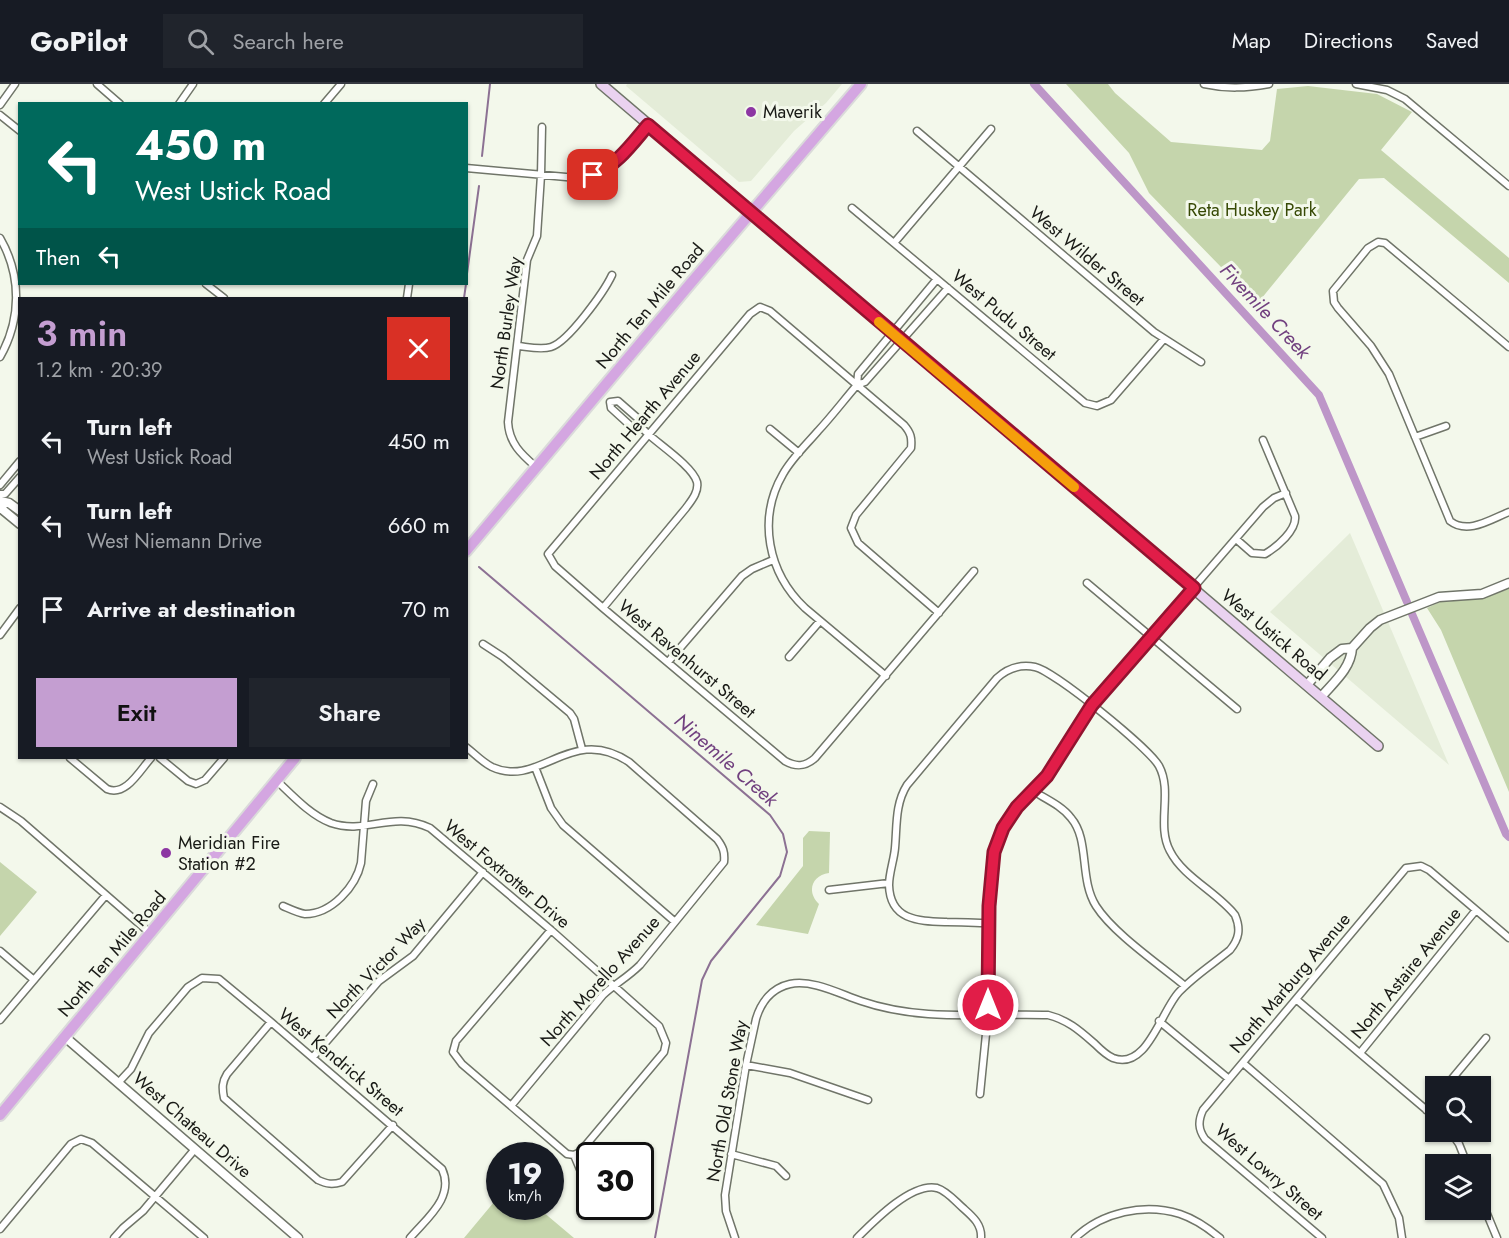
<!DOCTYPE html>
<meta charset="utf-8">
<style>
:root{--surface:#171b24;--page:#20242c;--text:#f1f3f6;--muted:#9ea1a6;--line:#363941;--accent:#c49ed1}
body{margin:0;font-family:Jost,sans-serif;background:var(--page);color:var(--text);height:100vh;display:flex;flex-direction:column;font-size:22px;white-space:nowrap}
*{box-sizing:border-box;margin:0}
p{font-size:20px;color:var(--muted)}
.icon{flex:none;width:33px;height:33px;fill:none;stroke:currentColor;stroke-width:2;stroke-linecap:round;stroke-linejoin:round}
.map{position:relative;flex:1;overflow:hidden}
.panel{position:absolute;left:18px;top:213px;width:450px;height:462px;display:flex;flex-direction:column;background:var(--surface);border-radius:0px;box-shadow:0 2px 4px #0004}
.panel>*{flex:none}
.hud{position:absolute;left:18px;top:18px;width:450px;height:183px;border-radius:0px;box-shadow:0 2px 4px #0004;background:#00695c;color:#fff;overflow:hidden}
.fabs{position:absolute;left:1425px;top:992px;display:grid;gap:12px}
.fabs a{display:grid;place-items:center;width:66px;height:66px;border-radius:0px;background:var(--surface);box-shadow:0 2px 4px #0004;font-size:30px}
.speed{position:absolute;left:486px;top:1058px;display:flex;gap:12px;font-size:30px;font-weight:700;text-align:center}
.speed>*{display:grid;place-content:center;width:78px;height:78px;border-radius:50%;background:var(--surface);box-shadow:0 2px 4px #0004;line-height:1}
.speed small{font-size:15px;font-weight:400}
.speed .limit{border:3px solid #111;border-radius:9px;background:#fff;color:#111}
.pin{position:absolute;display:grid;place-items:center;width:51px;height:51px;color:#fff;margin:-26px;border-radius:12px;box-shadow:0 3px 9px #0006}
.me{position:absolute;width:66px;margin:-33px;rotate:0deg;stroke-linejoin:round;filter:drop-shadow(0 0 4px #0008)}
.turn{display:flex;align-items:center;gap:21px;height:126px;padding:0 18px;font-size:27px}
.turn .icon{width:78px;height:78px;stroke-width:2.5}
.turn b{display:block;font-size:42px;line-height:51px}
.then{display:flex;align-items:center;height:57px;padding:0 18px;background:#0003;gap:12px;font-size:22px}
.round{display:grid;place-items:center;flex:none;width:63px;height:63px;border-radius:0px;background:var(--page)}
.summary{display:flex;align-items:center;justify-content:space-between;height:102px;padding:0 18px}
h1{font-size:36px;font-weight:600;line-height:45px;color:var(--accent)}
.action{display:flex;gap:12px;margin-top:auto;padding:12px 18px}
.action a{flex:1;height:69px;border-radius:0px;background:var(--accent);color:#111;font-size:24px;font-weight:600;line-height:69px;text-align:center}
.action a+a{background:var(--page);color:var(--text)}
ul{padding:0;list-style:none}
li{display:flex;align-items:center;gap:18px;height:84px;padding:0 18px}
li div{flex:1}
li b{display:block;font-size:22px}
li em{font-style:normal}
header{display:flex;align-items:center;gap:36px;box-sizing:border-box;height:84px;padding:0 30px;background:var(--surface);border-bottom:2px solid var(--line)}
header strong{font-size:28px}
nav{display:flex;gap:33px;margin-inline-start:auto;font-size:21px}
.search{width:420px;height:54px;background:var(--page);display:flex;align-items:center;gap:15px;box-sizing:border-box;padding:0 21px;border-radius:0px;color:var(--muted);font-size:22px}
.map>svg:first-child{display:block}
.built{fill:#e4ecd8}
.green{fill:#c5d5ac}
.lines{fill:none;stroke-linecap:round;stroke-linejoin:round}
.stream{stroke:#8c7193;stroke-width:2}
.canal{stroke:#bd96c8;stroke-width:8}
.minor-casing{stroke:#707569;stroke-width:9}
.tertiary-casing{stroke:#707569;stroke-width:11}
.secondary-casing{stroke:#707569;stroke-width:12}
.primary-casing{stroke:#dadada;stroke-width:14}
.minor{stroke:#fff;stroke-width:6}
.tertiary{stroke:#fff;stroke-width:8}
.secondary{stroke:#ead2f0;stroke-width:9}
.primary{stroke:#d4a6e1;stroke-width:10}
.route-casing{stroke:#92132f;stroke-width:15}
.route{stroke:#e11d48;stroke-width:10}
.slow{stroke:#f59e0b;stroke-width:10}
.poi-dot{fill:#8d36a3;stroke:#f3f8eb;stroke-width:2}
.labels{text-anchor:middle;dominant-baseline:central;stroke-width:6;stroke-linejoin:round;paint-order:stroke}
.poi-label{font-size:18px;fill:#191a16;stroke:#f3f8eb;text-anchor:start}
.park-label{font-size:18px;fill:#374905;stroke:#f3f8eb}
.street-label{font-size:18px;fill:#191a16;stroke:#f3f8eb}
.water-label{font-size:20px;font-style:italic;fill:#71407f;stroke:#f3f8eb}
</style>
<header>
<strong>GoPilot</strong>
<div class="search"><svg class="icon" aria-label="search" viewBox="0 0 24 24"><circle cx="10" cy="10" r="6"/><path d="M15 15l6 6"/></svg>Search here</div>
<nav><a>Map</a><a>Directions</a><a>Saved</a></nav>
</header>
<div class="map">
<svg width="1509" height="1154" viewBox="0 0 1509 1154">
<rect width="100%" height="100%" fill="#f3f8eb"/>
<path class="built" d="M627,0H842L826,19L794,47L751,97L739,98L626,2Z
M1350,449L1449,681L1270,528Z"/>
<path class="green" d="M1066,0H1108L1115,9L1171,58L1262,66L1270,57L1277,5L1308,2L1377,10L1412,28L1381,66L1509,174V199L1384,94L1359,95L1257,220L1149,109L1129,69Z
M1509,505V708L1441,546L1427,524L1440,518L1478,515Z
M809,747L830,748L829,789C812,791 806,808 819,820L808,850L756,841L803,782V754Z
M0,778L37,808L0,852Z
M499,1112L500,1122H536L574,1154H464Z"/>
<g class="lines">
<path class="stream" d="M482,72L490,0
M466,197L479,102
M464,214L466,200
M479,483L770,731L783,750L787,768L780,792L711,877L702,896L655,1154"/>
<path class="canal" d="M1034,0L1319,311L1407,518
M1412,530L1506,750L1509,753"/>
<g class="minor-casing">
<path id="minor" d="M97,0L120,20
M1204,0C1227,5 1246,4 1269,0
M1356,0L1387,6L1405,15L1509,102
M179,20L193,0
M324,20L341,0
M0,21L15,0
M0,31L20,47
M917,47L1154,248L1201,278
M466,84L577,94C615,88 625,67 648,41
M852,124L1085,319L1097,322L1111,316L1164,255
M0,154C22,192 21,236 0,273
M894,159L991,45
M937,195L858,290L857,301L865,298L948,204
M206,200L224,214
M407,214L409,200
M518,262C528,263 541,266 551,263C568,258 604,208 612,191
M1509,263L1385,159L1378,158L1368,164L1333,207L1334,218L1338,224L1371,262L1389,290L1450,437C1468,451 1491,435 1509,428
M857,301C844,316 832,332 818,347C806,361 792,374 783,390C757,435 768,489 805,524L886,592
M770,345L799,369
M1415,353L1446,342
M536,383C521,370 509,359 508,338L527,176L537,152L541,91L542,43
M0,401L20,377
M0,410H5L20,393
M1236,455L1252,469L1265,470C1277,463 1297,446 1295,432L1263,356
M1087,499L1237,625
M603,524L686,424C691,417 699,408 697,398C693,383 660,361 648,350L642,344V338L618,317L610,318L611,324L634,345L642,344
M939,529L858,459L851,444L856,431L911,364C912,354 911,349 904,341L770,227L760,223L750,230L548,470L555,482L603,524L785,677C796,683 805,683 815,674C868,612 921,550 974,487
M0,551L20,524
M483,560L503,573L570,629L574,635L582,665
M789,573L820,537
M668,578L742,492L752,485L773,476
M466,663C475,670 482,678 492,683C540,705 571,639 629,678L717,755C723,763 725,768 724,778L640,881C628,893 615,900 603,911L511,1022
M70,674L107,705C126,713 140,686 151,674
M160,674L188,697L196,700L205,696L224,674
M535,683L551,724L563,741L674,837
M276,696C292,711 310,731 331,739C366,751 392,726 430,744L551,846L659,942L666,959L664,968L580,1068L574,1071
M1033,707C1046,715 1062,722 1071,734C1090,756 1079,795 1096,822C1113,849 1160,881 1185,902
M0,723L21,737L151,850
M829,806L889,799
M283,822C290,825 298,829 305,830C332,830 356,802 361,779L366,717L373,700
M551,846L456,957L453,968L462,980L567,1070L574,1071L587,1102
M0,867L34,896
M1297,916L1436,1034
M0,936L106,811
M1159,937L1229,995
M271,938L227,990C222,998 222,1004 224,1014L318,1096C327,1100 332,1101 342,1098L393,1041
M1360,969L1476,826
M313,973L379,897L413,872L483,788
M1243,979L1383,1100L1399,1134L1402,1154
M746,981L790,989L868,1016
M118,999L131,985L149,949L188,903L202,894L219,895L271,938L442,1085C455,1113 427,1134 410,1154
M1446,1002L1486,954
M980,1010L988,930L989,822L994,768L1003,744L1017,723L1047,692L1092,621L1263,423L1274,414L1286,409
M1426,1026L1436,1015
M1450,1047L1459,1060L1467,1080
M731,1070L776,1082L786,1092
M1480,1113L1497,1154
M0,1145L71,1060L81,1055L92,1059L204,1154
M114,1154L123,1144L143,1127L195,1065
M735,1154L726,1127L725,1111L746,981L756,935C761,918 772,904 790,900C812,895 840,910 861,917C922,938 984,929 1048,931C1068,936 1080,947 1095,960C1100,965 1106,971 1113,974C1147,987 1161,927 1179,908C1194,892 1213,880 1230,866C1239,855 1241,845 1235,831C1217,808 1183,793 1170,767C1156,741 1173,708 1159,682C1149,664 1054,587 1035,583C1020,580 1007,585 997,594L907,701C895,720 897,742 895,764C894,776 889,789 889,801C890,837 919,837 947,838C961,838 975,839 989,839
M857,1154C874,1137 912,1098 937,1104C947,1107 955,1117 963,1124C972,1132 982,1140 981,1154
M1075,1154C1102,1128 1144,1119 1180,1130C1195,1135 1208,1144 1220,1154
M1322,1154L1205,1055C1198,1045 1198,1037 1203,1026L1406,784L1421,782L1429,786L1509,854"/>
</g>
<g class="tertiary-casing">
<path id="tertiary" d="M20,427L9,419L1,417L3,426L20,440
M1307,601L1330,574L1342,565L1352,564L1370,544L1380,536L1439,513L1482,510L1509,499
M1321,613C1334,598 1351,584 1352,564
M65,953L298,1154"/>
</g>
<g class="secondary-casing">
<path id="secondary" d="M601,0L1378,662"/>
</g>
<g class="primary-casing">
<path id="primary" d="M466,467L690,200L861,0
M0,1031L295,674"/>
</g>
<use href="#minor" class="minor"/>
<use href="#tertiary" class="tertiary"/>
<use href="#secondary" class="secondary"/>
<use href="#primary" class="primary"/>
</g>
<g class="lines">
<g class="route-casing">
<path id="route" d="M593,91C617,81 631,61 648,41L1194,504L1092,621L1047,692L1017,723L1003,744L994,768L989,822L988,921"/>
</g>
<use href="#route" class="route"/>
<path class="slow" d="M879,238L1074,403"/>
</g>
<g class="poi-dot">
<circle cx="751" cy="28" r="6"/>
<circle cx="166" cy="769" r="6"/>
</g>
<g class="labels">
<g class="poi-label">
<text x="763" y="28">Maverik</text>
<text x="178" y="759">Meridian Fire<tspan x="178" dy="21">Station #2</tspan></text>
</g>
<g class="park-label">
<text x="1252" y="126">Reta Huskey Park</text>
</g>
<g class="street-label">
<text transform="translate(1087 172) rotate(40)">West Wilder Street</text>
<text transform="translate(650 222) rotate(-50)">North Ten Mile Road</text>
<text transform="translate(1004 231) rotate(40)">West Pudu Street</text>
<text transform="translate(506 239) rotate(-82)">North Burley Way</text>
<text transform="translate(645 331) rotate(-50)">North Hearth Avenue</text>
<text transform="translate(1274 551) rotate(40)">West Ustick Road</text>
<text transform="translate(687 575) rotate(40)">West Ravenhurst Street</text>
<text transform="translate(507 790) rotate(40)">West Foxtrotter Drive</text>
<text transform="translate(112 870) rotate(-50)">North Ten Mile Road</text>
<text transform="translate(376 884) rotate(-46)">North Victor Way</text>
<text transform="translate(1406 889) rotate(-51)">North Astaire Avenue</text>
<text transform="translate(600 897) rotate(-48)">North Morello Avenue</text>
<text transform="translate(1290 899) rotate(-50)">North Marburg Avenue</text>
<text transform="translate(341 978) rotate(40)">West Kendrick Street</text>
<text transform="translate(727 1017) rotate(-80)">North Old Stone Way</text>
<text transform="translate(192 1041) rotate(41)">West Chateau Drive</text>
<text transform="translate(1269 1088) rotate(41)">West Lowry Street</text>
</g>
<g class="water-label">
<text transform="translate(1265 227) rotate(47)">Fivemile Creek</text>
<text transform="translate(726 676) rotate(41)">Ninemile Creek</text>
</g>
</g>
</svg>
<div class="fabs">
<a><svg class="icon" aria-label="search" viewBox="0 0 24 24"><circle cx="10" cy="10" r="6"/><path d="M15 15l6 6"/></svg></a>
<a><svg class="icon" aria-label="layers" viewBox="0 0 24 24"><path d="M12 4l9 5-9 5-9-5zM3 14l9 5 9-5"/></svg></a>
</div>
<div class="speed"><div>19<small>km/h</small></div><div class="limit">30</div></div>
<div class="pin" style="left:593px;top:91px;background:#d93025"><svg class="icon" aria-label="arrive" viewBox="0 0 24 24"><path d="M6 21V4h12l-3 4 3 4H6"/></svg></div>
<svg class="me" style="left:988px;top:921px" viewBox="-20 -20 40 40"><circle r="17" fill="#e11d48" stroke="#fff" stroke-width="3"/><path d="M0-11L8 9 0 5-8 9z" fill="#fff"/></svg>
<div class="hud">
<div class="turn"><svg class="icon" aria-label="left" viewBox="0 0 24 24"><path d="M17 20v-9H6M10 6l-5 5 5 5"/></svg><div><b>450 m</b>West Ustick Road</div></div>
<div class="then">Then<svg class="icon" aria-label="left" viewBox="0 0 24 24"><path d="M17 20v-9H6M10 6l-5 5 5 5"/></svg></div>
</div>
<section class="panel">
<div class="summary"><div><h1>3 min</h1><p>1.2 km · 20:39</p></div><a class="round" style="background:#d93025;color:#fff"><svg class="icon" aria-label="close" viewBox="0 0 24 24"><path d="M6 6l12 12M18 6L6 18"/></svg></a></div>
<ul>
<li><svg class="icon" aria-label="left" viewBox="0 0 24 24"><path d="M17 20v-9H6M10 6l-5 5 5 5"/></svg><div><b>Turn left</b><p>West Ustick Road</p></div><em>450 m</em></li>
<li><svg class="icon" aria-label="left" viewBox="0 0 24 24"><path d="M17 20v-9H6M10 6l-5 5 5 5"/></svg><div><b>Turn left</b><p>West Niemann Drive</p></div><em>660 m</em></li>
<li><svg class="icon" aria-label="arrive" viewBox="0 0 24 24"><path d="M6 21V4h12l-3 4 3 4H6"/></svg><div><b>Arrive at destination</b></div><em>70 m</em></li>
</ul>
<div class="action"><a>Exit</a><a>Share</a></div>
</section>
</div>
